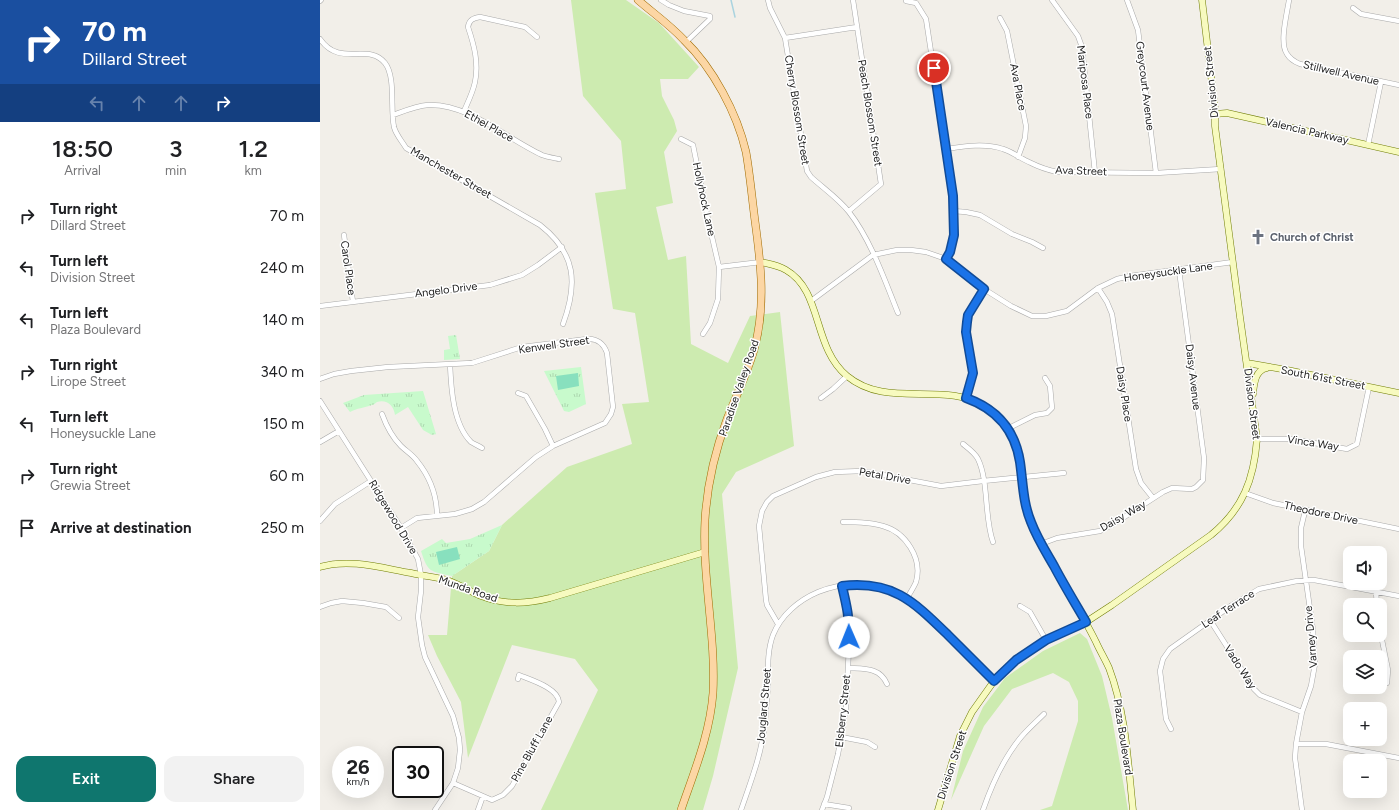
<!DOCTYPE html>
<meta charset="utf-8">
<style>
:root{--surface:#fff;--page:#f2f2f2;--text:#202124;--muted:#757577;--accent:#0f766e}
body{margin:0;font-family:Figtree,sans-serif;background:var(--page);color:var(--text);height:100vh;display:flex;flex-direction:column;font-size:15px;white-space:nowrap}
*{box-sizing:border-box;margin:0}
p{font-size:13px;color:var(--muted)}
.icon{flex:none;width:22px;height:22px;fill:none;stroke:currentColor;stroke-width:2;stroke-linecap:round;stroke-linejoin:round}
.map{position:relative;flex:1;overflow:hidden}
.side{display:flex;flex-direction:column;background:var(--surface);width:320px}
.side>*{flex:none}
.guide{background:#1a4fa0;color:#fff;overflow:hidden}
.buttons{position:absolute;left:1023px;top:546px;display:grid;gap:8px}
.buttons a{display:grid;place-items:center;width:44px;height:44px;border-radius:8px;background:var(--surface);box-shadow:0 4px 16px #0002;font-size:20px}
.speed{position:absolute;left:12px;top:746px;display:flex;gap:8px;font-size:20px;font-weight:700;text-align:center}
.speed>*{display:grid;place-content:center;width:52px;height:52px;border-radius:50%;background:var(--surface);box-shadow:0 4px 16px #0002;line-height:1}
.speed small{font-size:10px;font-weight:400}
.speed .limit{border:2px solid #111;border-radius:6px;background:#fff;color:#111}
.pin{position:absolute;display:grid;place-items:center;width:34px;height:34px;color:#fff;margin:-17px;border:2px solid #fff;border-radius:50%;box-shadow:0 1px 4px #0007}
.me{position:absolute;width:44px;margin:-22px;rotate:359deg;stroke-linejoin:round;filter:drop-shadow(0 0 3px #0008)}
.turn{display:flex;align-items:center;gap:14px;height:84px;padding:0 16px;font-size:18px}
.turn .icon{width:52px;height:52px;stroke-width:2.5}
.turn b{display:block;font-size:28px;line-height:34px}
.lanes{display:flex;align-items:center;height:38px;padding:0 16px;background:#0003;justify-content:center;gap:20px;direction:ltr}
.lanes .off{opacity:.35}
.eta{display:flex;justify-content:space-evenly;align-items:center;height:68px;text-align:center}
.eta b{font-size:24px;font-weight:600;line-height:28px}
.cta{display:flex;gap:8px;margin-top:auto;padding:8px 16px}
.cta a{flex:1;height:46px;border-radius:12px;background:var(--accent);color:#fff;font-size:16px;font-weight:600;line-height:46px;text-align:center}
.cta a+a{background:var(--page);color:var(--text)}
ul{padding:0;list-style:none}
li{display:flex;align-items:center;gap:12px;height:52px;padding:0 16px}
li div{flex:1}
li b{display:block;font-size:15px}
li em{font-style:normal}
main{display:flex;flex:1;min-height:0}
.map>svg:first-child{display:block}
.grass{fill:#cdebb0}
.park{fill:url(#park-tufts)}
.pitch{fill:#88e0be}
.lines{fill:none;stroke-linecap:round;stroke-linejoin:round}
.stream{stroke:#aad3df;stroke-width:1.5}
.street-casing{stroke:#a9a9a9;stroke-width:5.5}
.secondary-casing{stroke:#707d05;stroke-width:7}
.primary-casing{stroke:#a06b00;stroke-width:8}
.street{stroke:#fff;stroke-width:4.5}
.secondary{stroke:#f7fabf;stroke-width:6}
.primary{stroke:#fcd6a4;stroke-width:7}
.route-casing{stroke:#114b97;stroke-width:10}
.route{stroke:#1a73e8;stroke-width:7}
.labels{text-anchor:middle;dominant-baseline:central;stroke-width:3;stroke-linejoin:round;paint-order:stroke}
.street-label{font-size:11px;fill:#222;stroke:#fff}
.worship-label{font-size:11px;font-weight:bold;fill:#5b616d;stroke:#fff;text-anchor:start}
</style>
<main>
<section class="side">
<div class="guide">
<div class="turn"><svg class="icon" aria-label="right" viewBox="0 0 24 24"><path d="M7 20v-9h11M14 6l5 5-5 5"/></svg><div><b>70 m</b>Dillard Street</div></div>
<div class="lanes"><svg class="icon off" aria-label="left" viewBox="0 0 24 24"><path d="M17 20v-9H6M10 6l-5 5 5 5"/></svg><svg class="icon off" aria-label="ahead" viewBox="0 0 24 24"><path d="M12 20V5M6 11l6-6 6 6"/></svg><svg class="icon off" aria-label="ahead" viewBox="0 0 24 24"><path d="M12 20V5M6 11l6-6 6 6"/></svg><svg class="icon" aria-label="right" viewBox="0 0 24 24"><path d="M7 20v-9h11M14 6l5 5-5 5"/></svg></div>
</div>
<div class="eta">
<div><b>18:50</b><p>Arrival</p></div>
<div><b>3</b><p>min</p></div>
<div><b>1.2</b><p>km</p></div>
</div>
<ul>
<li><svg class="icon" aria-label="right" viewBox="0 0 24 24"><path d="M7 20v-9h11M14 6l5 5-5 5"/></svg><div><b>Turn right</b><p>Dillard Street</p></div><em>70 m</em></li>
<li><svg class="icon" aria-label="left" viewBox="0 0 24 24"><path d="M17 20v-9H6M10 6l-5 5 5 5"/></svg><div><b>Turn left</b><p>Division Street</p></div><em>240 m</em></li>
<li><svg class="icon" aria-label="left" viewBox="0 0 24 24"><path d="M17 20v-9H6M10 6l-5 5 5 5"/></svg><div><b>Turn left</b><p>Plaza Boulevard</p></div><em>140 m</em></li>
<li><svg class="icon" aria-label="right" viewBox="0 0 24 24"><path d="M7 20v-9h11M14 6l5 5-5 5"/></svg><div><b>Turn right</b><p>Lirope Street</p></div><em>340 m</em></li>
<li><svg class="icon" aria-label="left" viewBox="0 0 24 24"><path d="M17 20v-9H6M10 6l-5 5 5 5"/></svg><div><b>Turn left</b><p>Honeysuckle Lane</p></div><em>150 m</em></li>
<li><svg class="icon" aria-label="right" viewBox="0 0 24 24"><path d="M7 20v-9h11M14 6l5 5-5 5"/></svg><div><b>Turn right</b><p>Grewia Street</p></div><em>60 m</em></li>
<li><svg class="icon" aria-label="arrive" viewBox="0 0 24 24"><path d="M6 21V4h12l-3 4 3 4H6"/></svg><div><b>Arrive at destination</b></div><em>250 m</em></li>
</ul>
<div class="cta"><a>Exit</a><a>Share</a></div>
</section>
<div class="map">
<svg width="1079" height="810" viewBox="0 0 1079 810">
<defs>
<pattern id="park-tufts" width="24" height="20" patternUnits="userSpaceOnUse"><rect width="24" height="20" fill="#c8facc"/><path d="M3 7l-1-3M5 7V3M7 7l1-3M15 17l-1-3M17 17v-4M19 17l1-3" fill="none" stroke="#acd6af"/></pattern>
</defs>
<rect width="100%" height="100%" fill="#f2efe9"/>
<path class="grass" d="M251,0H306L339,23L379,67L368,79H340L342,96L354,120L357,131L344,152L353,203L336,207L348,260L366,256L371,344L408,363L430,316L460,312L474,446L416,472L402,494L418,668L393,776L383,810H221L278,690L255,659L192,645L148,758L141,702L117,656L108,635H127L132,576L169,551L182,525L247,467L312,444L302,404L329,402L315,313L293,309L275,193L306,189L301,141L263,96Z
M760,633L767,639L782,676L792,718L808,810H720L732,806L758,721V701L749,682L733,673L692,689L664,726L631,800L643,751L663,707L685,678L723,651Z"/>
<path class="park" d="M136,335L140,359L124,360V350L130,349L128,336Z
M261,367L266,404L249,412L244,411L224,371Z
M103,391L116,434L112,435L103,430L88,407L75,415C74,406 67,399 57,402C55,403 54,405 52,405C44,408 37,408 30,412L23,403L44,395Z
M182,525L169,551L132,576C110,571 108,573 101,551L122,539L126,543L150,539Z"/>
<path class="pitch" d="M258,373L259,386L238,390L236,376Z
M137,547L140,559L119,565L116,552Z"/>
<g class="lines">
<path class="stream" d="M411,0L415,17"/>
<g class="street-casing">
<path id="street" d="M341,0L349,5L364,11L390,16V19L366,42
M448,0L450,8L465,38L487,171L491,177C503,188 519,199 529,212C551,240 565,281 578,313
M732,0L758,36L762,47L775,173
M807,0L818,30L836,173
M969,0C967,14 959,43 967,54C970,59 975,62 980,64L1079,85
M0,1L1,0
M586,1L596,3L606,19L633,196L634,235L630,252L626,259
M1033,8L1041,14L1079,21
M680,18L687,31L706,126L705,138L698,157
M465,38L537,27
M0,39C20,68 48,42 65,63C76,77 70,109 74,127C76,135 82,141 86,148L220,225C256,253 258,283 243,324
M144,111C148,102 153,92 155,82C159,63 154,45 148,27C149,20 153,18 160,17L205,27L217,37
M73,115C84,111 96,106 108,105C148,103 187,139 222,155C227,157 234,158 239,159
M361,139L373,145L389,224L399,267L398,299L390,323L383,334
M1048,145L1061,82
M627,149C645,146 665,143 683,149C693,152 701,159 711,163C719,167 728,170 737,172L836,173L901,169
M529,211L561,184L533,0
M633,211L646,212L660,215L692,234L712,242L723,248
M24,235L33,302
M399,267L441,262
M778,288L787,302L792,314L816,469L821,483L833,498
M491,301L553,255L577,250H591L606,252L626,259L664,289L691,306L712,316H726L747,311L778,288L797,279L810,276L913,262
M0,306L170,285L202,275L218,265L242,247
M130,364C131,388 133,424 151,442C154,444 159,446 162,448
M0,379L14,374L31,371L68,367L152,363L202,347L267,339C277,338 284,344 287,353L293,407L291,414L285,423L233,446L216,457L164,502L152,509L135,514L97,518L81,528
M198,393L206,396L225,429L233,446
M501,398L513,389L527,376
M646,398L653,373L646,332L647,322L648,315L664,289
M0,401L81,528L98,559L101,575V591L98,617L102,645L105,657L133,716L139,738L140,750L138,768L133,783L115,810
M62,414C66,425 73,438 81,446C86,451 93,455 97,461C110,477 117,496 117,516
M689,428L715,415L727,413L732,408L730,386L725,378
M937,439H972L1027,449L1037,444L1049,387
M0,442L19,431
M643,444C648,448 655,453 658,459C669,482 664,517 673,542
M925,493L953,503L1079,529
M0,521L15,504L51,481
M523,522C536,522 550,522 563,526C585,532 603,558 596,582C594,587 590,593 587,598
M721,544L737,538L780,531L792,525L843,492L852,488L872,489L876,487L883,480L884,458L859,270
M1056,592L1057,605
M700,606L710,612L726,640
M0,607L11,603L22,601L43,603L66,607L79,618
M890,620L934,689L940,695L982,712
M458,624L447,605L446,600L439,526L442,511L447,502L453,496L496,477L515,472L542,471L621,486L663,481L744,473
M1060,630L1068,670L1067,683
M528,668C544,669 560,667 567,684
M851,729L846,719L840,671L843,659L850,649L912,605L939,589L977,581L994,580L1079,596
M521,737L547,742L555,747
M976,744H1006L1079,758
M1042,761L1044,752
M133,783L172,800L183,795L192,786L239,702C238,688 211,680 199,675L198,679
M504,804L529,808
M158,810L163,796
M421,810C431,781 442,753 445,722C446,710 447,698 448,686C448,669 447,651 453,635C461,615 479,600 498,592C529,579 566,583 594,602C606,611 616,623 627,634C642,649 658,665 674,681
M502,810L507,797L518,754L526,708L530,626L522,586
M663,810C672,784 685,756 702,736C709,728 717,721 724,714
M982,810L975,758L976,744L982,712L991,686L995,664L993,630L981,546V528L985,511"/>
</g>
<g class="secondary-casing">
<path id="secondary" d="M895,114L907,113L1079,152
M441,262C449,264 458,265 466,270C503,291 492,347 527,376C568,410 624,379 668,408C709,436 696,482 711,522C716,536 724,548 731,561C746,588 762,614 776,642C780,651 785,659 789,668C806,713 808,763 813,810
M927,363L967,370L1079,393
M933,394C934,384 935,370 947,368
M0,567C29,558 62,568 91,573C103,576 116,577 127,580C139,584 149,591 161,596C185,605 206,604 230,598L385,552
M618,810L640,736L652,712L674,681L696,659L726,640L766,622L792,605L891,535C923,509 934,479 937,439L920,317L895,126V109L882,0"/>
</g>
<g class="primary-casing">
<path id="primary" d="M318,0C333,13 350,25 364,40C393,68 417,113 426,152C430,175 432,198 435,221C441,265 446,306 434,350C427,374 416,396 407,419C395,451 387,486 385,520C382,578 396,636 393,693C390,734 374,772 361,810"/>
</g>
<use href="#street" class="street"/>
<use href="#secondary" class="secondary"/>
<use href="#primary" class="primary"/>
</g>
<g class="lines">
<g class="route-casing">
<path id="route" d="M529,637C530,619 526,603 522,586C573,580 594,602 628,635C643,650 659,666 674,681L696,660L726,640L766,622C755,603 744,585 734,566C726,552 717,538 711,522C703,503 703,483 700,462C695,430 677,409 646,398L653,373L646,332L647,322L648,315L664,289L626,259L630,252L634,235L633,196L614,68"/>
</g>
<use href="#route" class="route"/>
</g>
<defs>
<g id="church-bare" transform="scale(1.2)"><path d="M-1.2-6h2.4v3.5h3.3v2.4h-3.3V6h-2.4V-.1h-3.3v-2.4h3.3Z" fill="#6b7280" stroke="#fff" stroke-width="2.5" paint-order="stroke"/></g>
</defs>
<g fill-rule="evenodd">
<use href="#church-bare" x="938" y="237"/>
</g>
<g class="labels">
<g class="street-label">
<text transform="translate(1021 73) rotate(13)">Stillwell Avenue</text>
<text transform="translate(765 82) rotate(83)">Mariposa Place</text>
<text transform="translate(891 82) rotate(-96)">Division Street</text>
<text transform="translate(825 86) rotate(83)">Greycourt Avenue</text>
<text transform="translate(698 87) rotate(79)">Ava Place</text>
<text transform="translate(477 110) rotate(81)">Cherry Blossom Street</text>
<text transform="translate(550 113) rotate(81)">Peach Blossom Street</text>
<text transform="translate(169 126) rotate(29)">Ethel Place</text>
<text transform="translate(987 131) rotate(13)">Valencia Parkway</text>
<text transform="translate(761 171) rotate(2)">Ava Street</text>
<text transform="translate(131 173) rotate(30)">Manchester Street</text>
<text transform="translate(384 199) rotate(78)">Hollyhock Lane</text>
<text transform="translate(28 268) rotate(82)">Carol Place</text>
<text transform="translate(848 272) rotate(-8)">Honeysuckle Lane</text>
<text transform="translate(126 290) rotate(-7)">Angelo Drive</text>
<text transform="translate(234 345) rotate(-8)">Kenwell Street</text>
<text transform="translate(873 377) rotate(83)">Daisy Avenue</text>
<text transform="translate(1003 378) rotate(11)">South 61st Street</text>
<text transform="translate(419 388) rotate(-71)">Paradise Valley Road</text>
<text transform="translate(804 394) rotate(81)">Daisy Place</text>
<text transform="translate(932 404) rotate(83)">Division Street</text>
<text transform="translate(993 443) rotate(9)">Vinca Way</text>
<text transform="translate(565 476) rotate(10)">Petal Drive</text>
<text transform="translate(1001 513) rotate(12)">Theodore Drive</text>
<text transform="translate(803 516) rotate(-30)">Daisy Way</text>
<text transform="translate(73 517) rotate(59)">Ridgewood Drive</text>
<text transform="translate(148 589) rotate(19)">Munda Road</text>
<text transform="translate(908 609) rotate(-33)">Leaf Terrace</text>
<text transform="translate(991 637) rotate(-95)">Varney Drive</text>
<text transform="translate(920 667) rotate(57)">Vado Way</text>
<text transform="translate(444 706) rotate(-85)">Jouglard Street</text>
<text transform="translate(523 711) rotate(-84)">Elsberry Street</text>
<text transform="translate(803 737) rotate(81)">Plaza Boulevard</text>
<text transform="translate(212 749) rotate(-61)">Pine Bluff Lane</text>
<text transform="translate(632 765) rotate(-72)">Division Street</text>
</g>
<g class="worship-label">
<text x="950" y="237">Church of Christ</text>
</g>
</g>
</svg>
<div class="buttons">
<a><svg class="icon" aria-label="sound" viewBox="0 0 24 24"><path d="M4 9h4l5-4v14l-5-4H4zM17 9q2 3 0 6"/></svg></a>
<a><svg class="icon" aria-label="search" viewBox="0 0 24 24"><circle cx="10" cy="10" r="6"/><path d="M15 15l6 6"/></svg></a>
<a><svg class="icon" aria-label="layers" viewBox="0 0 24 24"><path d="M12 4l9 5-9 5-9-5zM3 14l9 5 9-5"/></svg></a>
<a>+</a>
<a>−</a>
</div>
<div class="speed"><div>26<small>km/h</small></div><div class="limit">30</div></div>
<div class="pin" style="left:614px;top:68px;background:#d93025"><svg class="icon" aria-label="arrive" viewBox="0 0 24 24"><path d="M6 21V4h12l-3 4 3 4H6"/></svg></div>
<svg class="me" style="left:529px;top:637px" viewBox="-20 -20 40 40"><circle r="19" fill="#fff"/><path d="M0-13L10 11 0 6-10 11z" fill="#1a73e8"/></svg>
</div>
</main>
